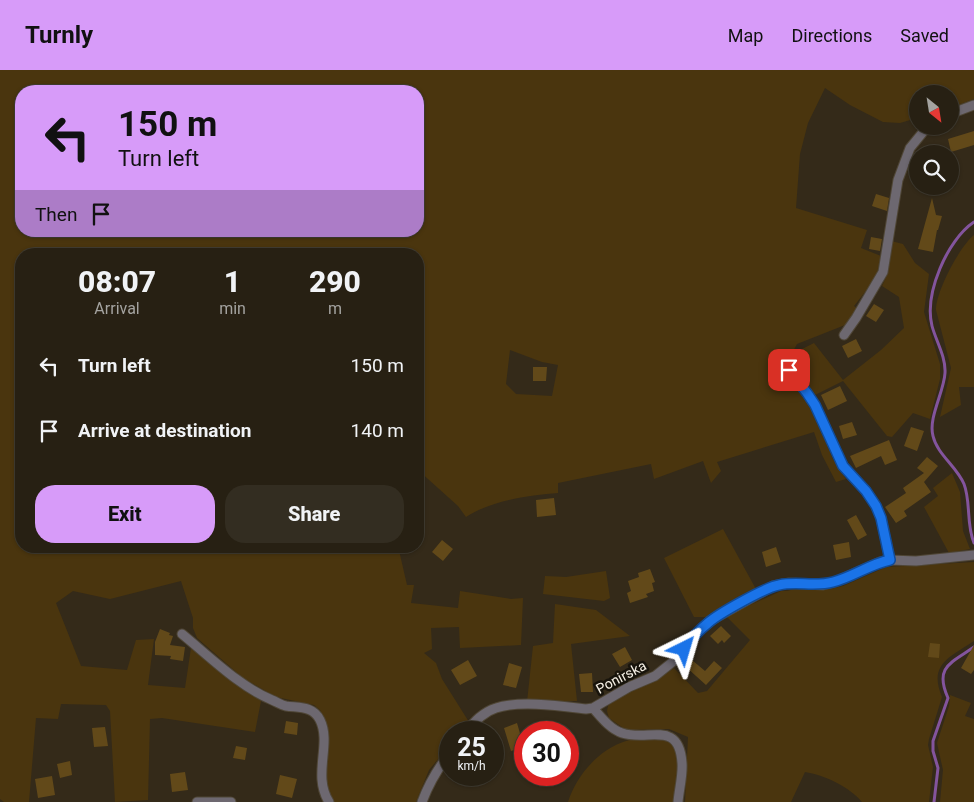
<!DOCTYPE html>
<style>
:root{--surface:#272013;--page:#332d21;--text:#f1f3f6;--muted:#a4a3a0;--line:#433e33;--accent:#d79bf9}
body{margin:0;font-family:Roboto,sans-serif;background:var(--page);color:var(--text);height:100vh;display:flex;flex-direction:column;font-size:19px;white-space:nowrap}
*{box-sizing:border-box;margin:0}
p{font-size:16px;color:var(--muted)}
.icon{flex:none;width:28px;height:28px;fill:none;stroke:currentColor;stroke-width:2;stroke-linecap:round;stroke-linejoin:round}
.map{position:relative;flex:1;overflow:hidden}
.details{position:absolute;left:15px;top:178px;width:409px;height:305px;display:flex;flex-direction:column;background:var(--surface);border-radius:20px;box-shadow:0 1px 4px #0004,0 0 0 1px var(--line)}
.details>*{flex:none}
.hud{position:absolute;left:15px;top:15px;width:409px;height:152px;border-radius:20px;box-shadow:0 1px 4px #0004,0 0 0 1px var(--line);background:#d79bf9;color:#111;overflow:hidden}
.needle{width:32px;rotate:150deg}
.controls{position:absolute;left:909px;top:15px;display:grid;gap:10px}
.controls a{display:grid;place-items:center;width:50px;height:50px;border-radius:50%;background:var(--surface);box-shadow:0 1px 4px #0004,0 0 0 1px var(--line);font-size:25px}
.speed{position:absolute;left:439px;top:651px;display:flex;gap:10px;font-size:25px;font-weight:700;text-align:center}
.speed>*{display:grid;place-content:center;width:65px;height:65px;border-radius:50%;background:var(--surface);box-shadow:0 1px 4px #0004,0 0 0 1px var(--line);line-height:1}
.speed small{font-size:12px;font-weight:400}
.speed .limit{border:8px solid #d22;background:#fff;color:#111}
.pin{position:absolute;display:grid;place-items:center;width:42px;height:42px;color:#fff;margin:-21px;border-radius:10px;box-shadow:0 2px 8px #0006}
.me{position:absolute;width:55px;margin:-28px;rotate:40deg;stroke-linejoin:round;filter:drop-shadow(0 0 4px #0008)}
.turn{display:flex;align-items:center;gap:18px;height:105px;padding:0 20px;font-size:22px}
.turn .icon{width:65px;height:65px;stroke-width:2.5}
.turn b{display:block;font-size:35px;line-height:42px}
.then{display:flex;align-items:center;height:48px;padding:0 20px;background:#0003;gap:10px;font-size:19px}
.eta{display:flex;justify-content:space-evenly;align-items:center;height:85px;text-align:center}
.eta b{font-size:30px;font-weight:800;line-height:35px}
.action{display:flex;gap:10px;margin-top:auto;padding:10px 20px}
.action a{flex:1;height:58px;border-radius:20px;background:var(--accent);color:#111;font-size:20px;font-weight:800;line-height:58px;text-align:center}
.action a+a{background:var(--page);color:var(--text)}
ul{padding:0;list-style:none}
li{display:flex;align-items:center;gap:15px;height:65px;padding:0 20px}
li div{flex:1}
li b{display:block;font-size:19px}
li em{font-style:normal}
header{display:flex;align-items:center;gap:30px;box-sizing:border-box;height:70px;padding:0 25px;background:var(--accent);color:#111}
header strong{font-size:24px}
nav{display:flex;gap:28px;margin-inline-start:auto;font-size:18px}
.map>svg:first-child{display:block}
.green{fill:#4a350e;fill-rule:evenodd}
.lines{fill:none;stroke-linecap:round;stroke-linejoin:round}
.stream{stroke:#83549d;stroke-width:3}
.building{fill:#624919}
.minor-casing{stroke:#4f4636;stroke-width:11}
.minor{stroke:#6d6870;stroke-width:9}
.route-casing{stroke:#114b97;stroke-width:12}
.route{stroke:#1a73e8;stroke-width:9}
.labels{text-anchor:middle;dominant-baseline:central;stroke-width:5;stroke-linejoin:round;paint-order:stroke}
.street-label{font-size:14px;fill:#f8f2e7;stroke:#18140c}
</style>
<header>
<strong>Turnly</strong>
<nav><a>Map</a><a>Directions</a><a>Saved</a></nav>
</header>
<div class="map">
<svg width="974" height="732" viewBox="0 0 974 732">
<rect width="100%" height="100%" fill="#342a19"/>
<path class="green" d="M0,0H974V29L950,38V24H918L917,48L900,53L883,52L850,35L825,18L808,53L800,84L796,138L867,160L861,178L881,186L876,208L854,236L858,239L852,249L845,255L797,274L784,298L811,337L833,389L846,409L836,412L822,385L814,362L717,392L721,401L711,413L703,391L654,409L651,394L558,413V423C529,425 490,431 466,447L458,436L418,400V184H21V476H398L407,515H414L411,533L458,538L460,521L511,529L523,528L521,575L460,578L459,557L431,558L432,579L424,583L436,593L442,609L469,652L460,662H450V675L429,700L416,732H333L328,724L326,704L328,658L320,640L314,635L276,627L243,608L197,568L193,558V548L181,511L110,529L73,521L56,533L81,596L127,600L136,570L154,569L148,615L185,618L191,578L221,603L261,631L255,662L162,648L150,649L148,730L115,732L110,641L106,635L61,634L58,649L36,648L29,732H4L0,729ZM21,21H418V161H21ZM510,280L542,292L558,295L552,326L516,324L506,314Z
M974,165V317H959L961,335L940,347L951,298L936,240C936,221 960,176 974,165Z
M891,171L903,174L915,193L929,204L924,242L940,294V309L930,349L913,343L892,367L887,366L843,311L813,326L792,299L802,279L814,273L843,310L881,280L904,258L899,227L882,216L888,203Z
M952,403L960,422L963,461L970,479L949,483L924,437L938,426L933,418Z
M723,459L757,521L709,547H694L664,488Z
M974,492V571C950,587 928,594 942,627L929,669L928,675L933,697L929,732H862C850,717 824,705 805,702L791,732H685L688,667L669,659L626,660L609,648L607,641L608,636L612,630L659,609L674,598L698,623L707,621L750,570L726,546L781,521H787L798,518L829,519L843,516L886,497Z
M606,501L610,528L604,531L543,524L545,506L566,507Z
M555,534L596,540L630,566L571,574L577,631L527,632L533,576L553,573Z
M950,625L971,633L965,646L974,649V732H940L943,700L937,673L949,636Z
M661,667C687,678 676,710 673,732H568C576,706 599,679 626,671C637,668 649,668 661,667Z"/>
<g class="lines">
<path class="stream" d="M974,152C947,170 924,224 932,256C936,271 946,287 945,303C944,322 928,348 933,366C937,384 957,397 964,414C971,432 966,454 974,473
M934,732L938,698L933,681V671L948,628C934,597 951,593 974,577"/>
</g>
<path class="building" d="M974,61V75L951,82L948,69Z
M876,124L889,128L887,141L872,136Z
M932,128L936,145L942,146L938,160H937L933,182L918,179Z
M871,167L882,169L880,181L869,179Z
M874,234L884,240L876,252L866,246Z
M856,269L862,281L848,288L842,276Z
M533,297H547L546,311H533Z
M840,316L847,331L828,340L821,325Z
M852,352L857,365L843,369L839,356Z
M911,357L924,361L917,381L904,376Z
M889,370L897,390L885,395L881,386L856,398L850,386Z
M927,387L938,396L924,412L931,422L904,441L907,446L896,453L885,437L906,423L903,418L924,403L917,398Z
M554,428L556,445L537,447L536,430Z
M856,445L867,465L858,470L847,450Z
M442,470L453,479L443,491L432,482Z
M849,472L851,487L836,490L833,475Z
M776,477L781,492L766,497L762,482Z
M650,499L655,512L652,513L654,521L646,524L648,527L630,533L627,523L631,521L628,511L639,507L638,503Z
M721,556L731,566L724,573L722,570L718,574L710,566Z
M160,559L170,563L169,565L173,566L170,575L185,577L183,591L170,589L171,586L155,585V572Z
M930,573L940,574L939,588L928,587Z
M974,575V600L971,604L961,598Z
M625,577L632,590L620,597L612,584Z
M468,590L477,606L460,615L451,600Z
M692,590L705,601L714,591L722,598L706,615L686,597Z
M509,593L522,597L516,618L503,615Z
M592,603L593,622H581L579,604Z
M286,651L298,653L297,665L284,663Z
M517,653L524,677L511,681L504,658Z
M105,657L108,676L94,677L92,658Z
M236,676L247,678L245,690L233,688Z
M70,691L72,705L60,708L57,694Z
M185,702L188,720L172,722L170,704Z
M280,705L297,709L292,728L276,724Z
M52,706L55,725L38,728L35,709Z"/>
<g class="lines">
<g class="minor-casing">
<path id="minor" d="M950,44L974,35
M844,265L856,248L883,202L898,110L910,78L928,56
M789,300L807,323L815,335L843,396L866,421L876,436L881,448L890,490
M182,564C209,586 240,617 272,630C277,632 281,635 286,636C300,638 313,636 320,650C332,674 312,705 329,732
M593,638C601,647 610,659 622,663C648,672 679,649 682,693C683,705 679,720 678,732
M466,662C474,652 483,642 496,638C520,630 561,636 586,639L593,638L629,617L655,606L675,590L696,564L710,551L773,516L789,513L823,515L835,512L880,492L890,490L916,491L974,485
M197,732H231
M422,732C429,713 438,698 450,683"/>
</g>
<use href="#minor" class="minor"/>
</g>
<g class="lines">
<g class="route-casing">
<path id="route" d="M684,579C691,569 698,561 708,553C718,544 766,517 779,515C797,511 815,517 833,512C853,507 870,494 890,490L881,448L876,436L866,421L843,396L815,335L807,323L789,300"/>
</g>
<use href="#route" class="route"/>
</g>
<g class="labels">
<g class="street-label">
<text transform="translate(621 607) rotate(-28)">Ponirska</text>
</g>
</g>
</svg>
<div class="controls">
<a><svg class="needle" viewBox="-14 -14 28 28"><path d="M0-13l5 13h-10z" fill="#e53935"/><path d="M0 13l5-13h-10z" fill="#a4a3a0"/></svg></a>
<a><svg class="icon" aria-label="search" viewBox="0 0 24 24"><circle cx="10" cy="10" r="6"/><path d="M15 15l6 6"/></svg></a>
</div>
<div class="speed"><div>25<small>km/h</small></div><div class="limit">30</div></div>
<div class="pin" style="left:789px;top:300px;background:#d93025"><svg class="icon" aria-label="arrive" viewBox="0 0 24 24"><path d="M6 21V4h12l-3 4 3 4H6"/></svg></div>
<svg class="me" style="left:684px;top:579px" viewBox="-20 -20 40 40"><path d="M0-17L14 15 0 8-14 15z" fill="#1a73e8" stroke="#fff" stroke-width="4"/></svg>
<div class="hud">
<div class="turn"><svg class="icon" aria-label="left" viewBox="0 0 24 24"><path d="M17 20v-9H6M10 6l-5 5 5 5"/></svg><div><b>150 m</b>Turn left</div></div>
<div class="then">Then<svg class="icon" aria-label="arrive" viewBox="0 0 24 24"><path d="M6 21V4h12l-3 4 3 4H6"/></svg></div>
</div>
<section class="details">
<div class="eta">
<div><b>08:07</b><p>Arrival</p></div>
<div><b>1</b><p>min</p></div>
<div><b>290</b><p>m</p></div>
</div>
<ul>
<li><svg class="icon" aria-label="left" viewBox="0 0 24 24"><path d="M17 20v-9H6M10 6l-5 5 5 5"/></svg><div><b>Turn left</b></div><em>150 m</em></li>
<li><svg class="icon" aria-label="arrive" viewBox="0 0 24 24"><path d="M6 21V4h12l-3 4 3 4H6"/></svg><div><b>Arrive at destination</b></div><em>140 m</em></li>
</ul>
<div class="action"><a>Exit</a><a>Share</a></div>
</section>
</div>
